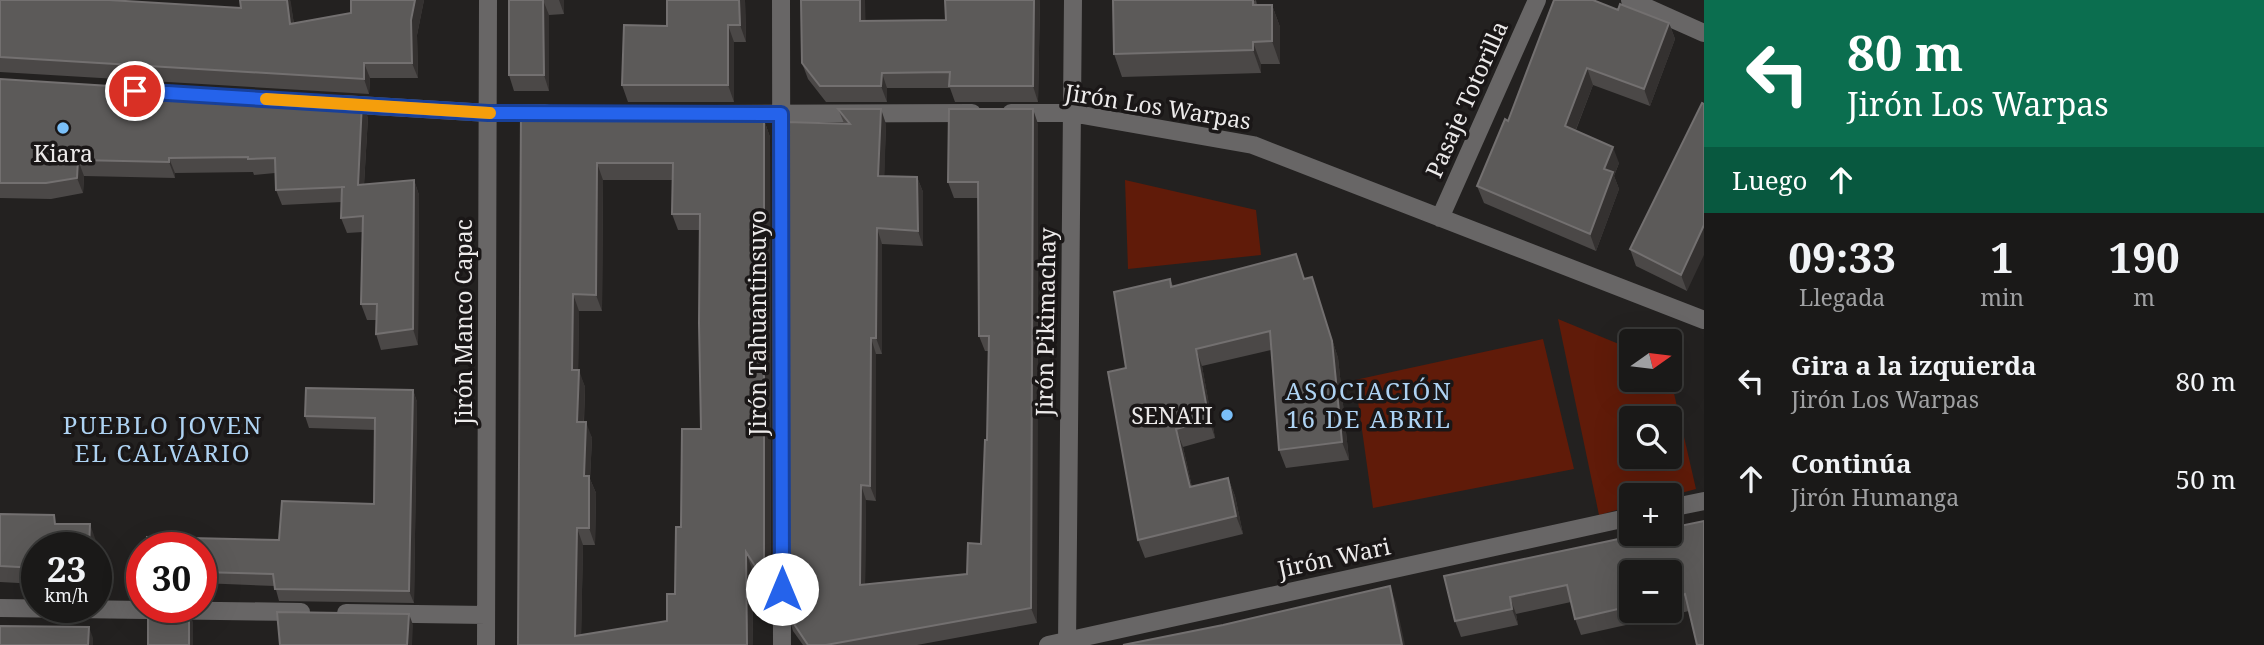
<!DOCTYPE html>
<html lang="es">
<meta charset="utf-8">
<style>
:root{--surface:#1a1918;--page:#272625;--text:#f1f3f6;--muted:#9fa0a2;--line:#383837}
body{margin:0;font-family:"Noto Serif",serif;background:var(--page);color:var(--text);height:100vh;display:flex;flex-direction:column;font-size:26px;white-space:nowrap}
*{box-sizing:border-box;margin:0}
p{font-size:23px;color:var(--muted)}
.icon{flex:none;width:38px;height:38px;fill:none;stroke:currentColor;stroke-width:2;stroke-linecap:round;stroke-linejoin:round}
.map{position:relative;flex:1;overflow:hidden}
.details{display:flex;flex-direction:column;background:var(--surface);width:560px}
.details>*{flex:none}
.hud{background:#0b6e4f;color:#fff;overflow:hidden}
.needle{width:46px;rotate:76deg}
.fabs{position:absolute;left:1619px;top:329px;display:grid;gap:14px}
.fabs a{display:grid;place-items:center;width:63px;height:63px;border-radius:7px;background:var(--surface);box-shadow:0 7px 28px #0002,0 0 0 2px var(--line);font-size:35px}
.speed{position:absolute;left:21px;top:532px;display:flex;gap:14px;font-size:35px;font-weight:700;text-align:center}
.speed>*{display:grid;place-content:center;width:91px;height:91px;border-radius:50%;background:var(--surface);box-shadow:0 7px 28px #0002,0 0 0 2px var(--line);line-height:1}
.speed small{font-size:18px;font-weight:400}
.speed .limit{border:10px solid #d22;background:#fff;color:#111}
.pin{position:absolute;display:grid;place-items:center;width:60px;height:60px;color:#fff;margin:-30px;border:4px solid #fff;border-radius:50%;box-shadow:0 2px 7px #0007}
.me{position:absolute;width:77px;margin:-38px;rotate:0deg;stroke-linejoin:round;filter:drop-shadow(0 0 5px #0008)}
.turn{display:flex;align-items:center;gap:24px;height:147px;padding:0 28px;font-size:32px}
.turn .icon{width:91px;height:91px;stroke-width:2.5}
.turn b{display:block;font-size:49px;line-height:60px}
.then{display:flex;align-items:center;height:66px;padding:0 28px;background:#0003;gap:14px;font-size:26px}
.eta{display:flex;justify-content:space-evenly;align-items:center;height:119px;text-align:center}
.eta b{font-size:42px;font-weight:700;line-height:49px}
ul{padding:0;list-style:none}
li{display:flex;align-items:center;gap:21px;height:98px;padding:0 28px}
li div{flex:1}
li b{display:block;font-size:26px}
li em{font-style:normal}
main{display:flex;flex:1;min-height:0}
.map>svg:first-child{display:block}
.green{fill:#601b09;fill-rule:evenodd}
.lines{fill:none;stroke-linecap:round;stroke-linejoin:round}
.street{stroke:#686666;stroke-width:18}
.wall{fill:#4b4847;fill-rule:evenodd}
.shaded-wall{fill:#343130}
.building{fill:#5c5a59;stroke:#737070;stroke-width:2;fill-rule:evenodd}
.route-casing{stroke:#184099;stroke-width:18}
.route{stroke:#2563eb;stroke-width:12}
.slow{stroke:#f59e0b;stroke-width:12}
.poi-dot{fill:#7abff8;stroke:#1a1717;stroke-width:2.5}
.labels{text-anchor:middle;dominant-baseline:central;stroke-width:7;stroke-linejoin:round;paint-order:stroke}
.street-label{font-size:23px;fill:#eceaea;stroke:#1a1717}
.poi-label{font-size:23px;fill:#eceaea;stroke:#1a1717}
.neighbourhood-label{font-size:24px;letter-spacing:2px;fill:#aed3f3;stroke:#1a1717}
</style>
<main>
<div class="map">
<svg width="1704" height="645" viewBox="0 0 1704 645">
<rect width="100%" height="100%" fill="#232120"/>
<path class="green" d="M1125,180L1256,210L1261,255L1128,269Z
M1558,319L1631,349V380H1670V376L1696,489L1670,496L1631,495V506L1599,515ZM1631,418H1670V457H1631Z
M1543,339L1574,469L1373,508L1355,380Z"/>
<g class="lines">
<path class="street" d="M781,0L782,645
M1630,0L1704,33
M342,104L488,113H545
M1011,113H1071L1253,145L1704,320
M713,114L972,113
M1440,218L1537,0
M1670,508L1704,501
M0,608L301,612
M346,613L486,615
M486,645L488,0
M1048,645L1631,517
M1067,645L1073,0"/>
</g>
<path class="wall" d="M0,0L241,8L240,0H290L294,24L351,13V0H424L417,35L418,78H370L369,94L0,72Z
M509,0H564V14L549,15V91H514L509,75Z
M667,0H745L746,42H734V102H628L622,85L667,26Z
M1040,0L1038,102H955L950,88H887V102H826L808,79L802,63L865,21L946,20Z
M1256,0L1257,5H1272L1280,27V64H1261V73L1122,77L1114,54Z
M1618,10L1669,23L1675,39L1650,106L1593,85L1576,130L1619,163L1614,176L1619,189L1596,251L1484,203L1477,186L1508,121Z
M0,79L368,117L364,185L414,180L419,195L418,345L381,350L376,334V320H367L361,304L363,232L347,233L341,218L342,202L282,205L276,190L275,173L254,175L253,172L175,173V178L84,176L83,193L51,199L0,198Z
M1702,103L1687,291L1636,266L1630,249Z
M728,108L730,114L756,120H764L770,137L771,596L752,569L753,645H518L521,109L622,111ZM603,180H673L672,214L678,230H700L701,429L681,527L675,594L667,621L581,635L583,545H595L596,493L590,479L592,438L584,422L585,387L578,370L579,311H602Z
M838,109L886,124L884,176L917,177L923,192V246L882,244V354H876V501L866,500L865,585L967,574L981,544L987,440L989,351H985L979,336L978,198H954L948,182L1038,124L1037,623L917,645H803L793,631L788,615L844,123Z
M1312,277L1338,358L1349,460L1286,468L1279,450L1271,350L1202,366L1215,438L1183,447L1192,487L1228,478L1235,496L1243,534L1145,558L1138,540L1126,368L1170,279L1173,286L1305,279Z
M413,390L417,402L414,603L279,601L275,586L201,583V548L279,540L374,504L375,430L309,428L305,416Z
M0,514L96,541V548H37V584L0,582Z
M1670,534L1689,611L1581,635L1575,619L1571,602L1516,614L1518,625L1461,637L1455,621L1444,576ZM1631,572H1670V611H1631Z"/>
<path class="shaded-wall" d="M287,0H290L291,3L296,40L290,24Z
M415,0H424L417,35L418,78L412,63L411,20Z
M543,0L549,15V91L544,75Z
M559,0H564V14Z
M739,0H745L746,42L740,25Z
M860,0H865L866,36L860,21Z
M1034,0H1040L1038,102L1033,86Z
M1272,5L1280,27V64L1272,41Z
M1669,23L1675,39L1650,106L1644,89Z
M728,25L734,42V102L728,85Z
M1253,42L1261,64V73L1253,50Z
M364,63L370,78L369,94L364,79Z
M1587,68L1593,85L1571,142L1565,126Z
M882,73L887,88V102L881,86Z
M362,102L368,117L363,201L358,185Z
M881,109L886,124L884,191L878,176Z
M1033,109L1038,124L1037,623L1031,608Z
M764,120L770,137L771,596L764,580Z
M1613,147L1619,163L1614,176L1619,189L1596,251L1590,234L1604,169Z
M169,158L175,173V178L169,162Z
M78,160L84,176L83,193L77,178Z
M597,163L603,180L602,311L596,295Z
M917,177L923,192V246L918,231Z
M414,180L419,195L418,345L413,329Z
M1704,225V255L1687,291L1681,275Z
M877,228L882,244V354L876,338Z
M1312,277L1338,358L1349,460L1342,442Z
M573,294L579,311L578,387L572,370Z
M871,338L876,354V501L870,486Z
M1196,349L1202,366L1215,438L1209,420Z
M579,370L585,387L583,439L577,422Z
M413,390L417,402L414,603L409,591Z
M586,422L592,438L590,479L596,493L595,545L589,528L584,476Z
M1176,429L1183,447L1196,505L1190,487Z
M1228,478L1235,496L1243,534L1236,516Z
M861,485L866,500L865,601L860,585Z
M90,524L96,541V548H89Z
M577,528L583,545L581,645L575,636Z
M746,552L752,569L753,645H747Z
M1390,586L1396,603L1405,645H1402Z
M1510,597L1516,614L1518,625L1512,609Z
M189,613L193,622V645H189Z
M409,614L413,625L412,645H407Z
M89,627L93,638V645H88Z"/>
<path class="building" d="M0,0H109L241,8L240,0H287L290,24L351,13V0H415L411,20L412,63H364V79L0,57Z
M509,0H543L544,75H509Z
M667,0H739L740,25H728V85H622L624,25L667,26Z
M801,0H860V21L946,20L945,0H1034L1033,86H949L950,72L882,73L881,86H820L802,63Z
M1113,0H1253V5H1272V41L1253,42V50L1114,54Z
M1554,0H1593L1618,10L1620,4L1669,23L1644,89L1587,68L1565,126L1613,147L1604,169L1613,172L1590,234L1477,186L1505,119L1508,121Z
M0,79L362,102L358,185L414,180L413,329L376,334L377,304H361L363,216L341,218L342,187H345L276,190L275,158L248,159V157L169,158V162L78,160L77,178L46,183H0Z
M1702,103L1704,104V225L1681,275L1630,249Z
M622,108H728V114H754V120H764V580L746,552L747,645H518L521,109L622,111ZM597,163H673L672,214H700L699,323L701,429H682L681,527H676L675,594H667V621L575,636L577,528H589V476H584L586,422H577L579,370H572L573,294L596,295Z
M838,109H881L878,176L917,177L918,231L877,228L876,338H871L870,486L861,485L860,585L967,574L968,543L981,544L985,440H987L989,336H979L978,182H948L949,109H1033L1031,608L826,645H808L788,615L787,122L850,124Z
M1296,254L1304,279L1312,277L1332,341L1342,442L1279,450L1270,331L1196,349L1209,420L1176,429L1190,487L1228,478L1236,516L1138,540L1108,372L1126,368L1114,292L1170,279L1171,287Z
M306,388L413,390L409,591L275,589L273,574L201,572V548H147V537L279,540L282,501L374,504L375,418L305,416Z
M0,514L54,515L55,524H90L89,548H37V568L0,566Z
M1704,521V645H1697L1685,594L1670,598V572H1631V606L1575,619L1567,585L1510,597L1512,609L1455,621L1444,576L1642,534H1670V528Z
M1390,586L1402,645H1123L1223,625Z
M277,612L409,614L407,645H280Z
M148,613H189V645H148Z
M0,626L89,627L88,645H0Z"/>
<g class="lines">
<g class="route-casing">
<path id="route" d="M135,91L488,113L781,114L782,589"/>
</g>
<use href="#route" class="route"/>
<path class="slow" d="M266,99L490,113"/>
</g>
<g class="poi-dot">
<circle cx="63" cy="128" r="7"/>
<circle cx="1227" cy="415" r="7"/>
</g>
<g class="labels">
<g class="street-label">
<text transform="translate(1466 99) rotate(-66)">Pasaje Totorilla</text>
<text transform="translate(1158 106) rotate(9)">Jirón Los Warpas</text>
<text transform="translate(463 322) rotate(-90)">Jirón Manco Capac</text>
<text transform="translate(1045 322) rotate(-89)">Jirón Pikimachay</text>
<text transform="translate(757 323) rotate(-90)">Jirón Tahuantinsuyo</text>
<text transform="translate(1334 557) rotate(-12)">Jirón Wari</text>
</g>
<g class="poi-label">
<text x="63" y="153">Kiara</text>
<text x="1213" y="415" text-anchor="end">SENATI</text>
</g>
<g class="neighbourhood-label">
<text x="1369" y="390">ASOCIACIÓN<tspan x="1369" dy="28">16 DE ABRIL</tspan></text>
<text x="163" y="424">PUEBLO JOVEN<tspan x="163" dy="28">EL CALVARIO</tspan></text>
</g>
</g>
</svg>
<div class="fabs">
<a><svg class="needle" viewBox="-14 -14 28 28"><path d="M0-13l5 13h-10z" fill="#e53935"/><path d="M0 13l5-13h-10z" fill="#9fa0a2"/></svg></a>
<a><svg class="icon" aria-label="search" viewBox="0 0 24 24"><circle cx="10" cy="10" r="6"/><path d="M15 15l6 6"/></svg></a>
<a>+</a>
<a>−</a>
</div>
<div class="speed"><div>23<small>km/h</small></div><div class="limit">30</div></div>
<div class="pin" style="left:135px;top:91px;background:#d93025"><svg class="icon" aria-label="arrive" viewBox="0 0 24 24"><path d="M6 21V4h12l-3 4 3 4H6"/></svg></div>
<svg class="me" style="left:782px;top:589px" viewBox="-20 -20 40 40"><circle r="19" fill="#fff"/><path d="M0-13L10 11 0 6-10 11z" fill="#2563eb"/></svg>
</div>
<section class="details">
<div class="hud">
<div class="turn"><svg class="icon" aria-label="left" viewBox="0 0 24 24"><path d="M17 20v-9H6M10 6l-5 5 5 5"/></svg><div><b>80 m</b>Jirón Los Warpas</div></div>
<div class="then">Luego<svg class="icon" aria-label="ahead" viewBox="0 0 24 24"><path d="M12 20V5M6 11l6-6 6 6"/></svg></div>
</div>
<div class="eta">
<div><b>09:33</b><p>Llegada</p></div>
<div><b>1</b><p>min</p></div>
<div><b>190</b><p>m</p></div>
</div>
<ul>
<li><svg class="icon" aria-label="left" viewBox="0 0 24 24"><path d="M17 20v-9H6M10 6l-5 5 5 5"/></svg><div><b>Gira a la izquierda</b><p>Jirón Los Warpas</p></div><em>80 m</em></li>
<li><svg class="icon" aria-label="ahead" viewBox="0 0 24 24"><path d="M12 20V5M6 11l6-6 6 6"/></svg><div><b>Continúa</b><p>Jirón Humanga</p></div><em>50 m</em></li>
</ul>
</section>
</main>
